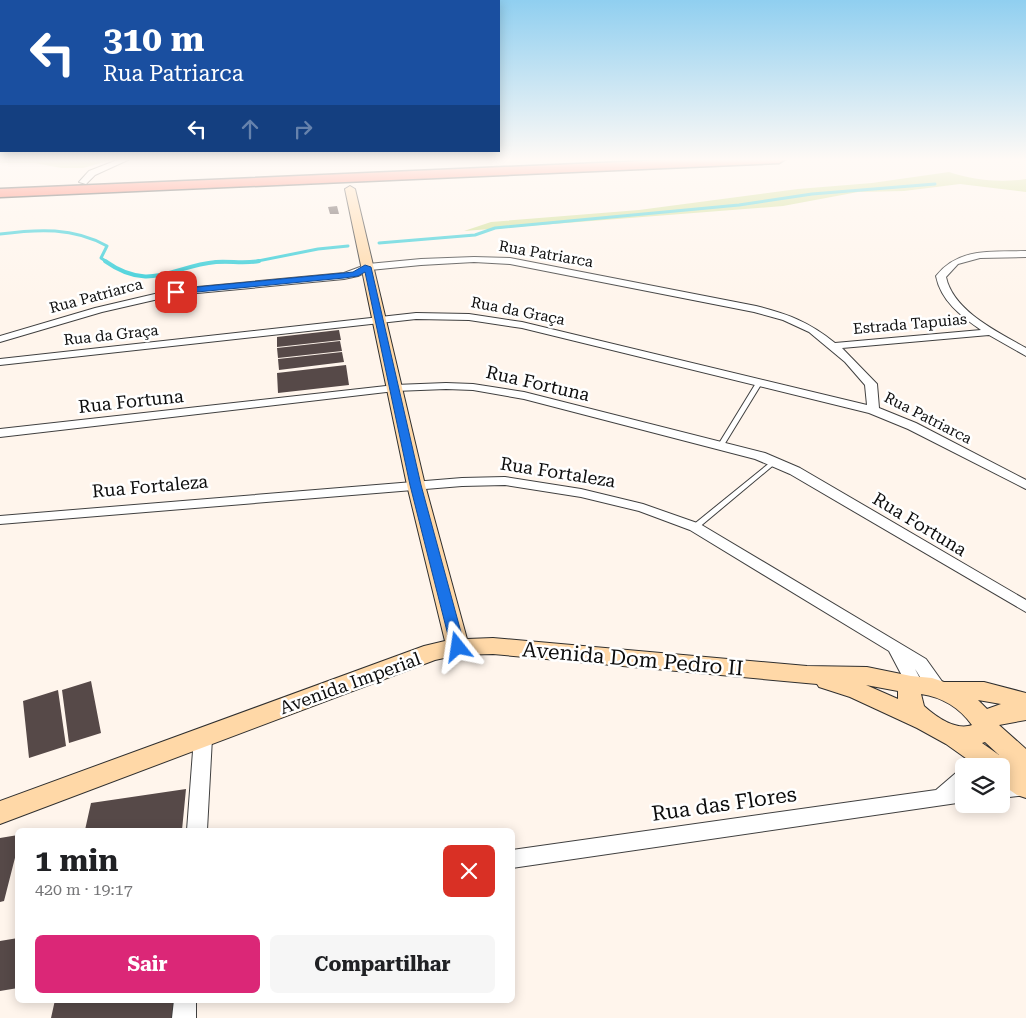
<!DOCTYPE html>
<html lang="pt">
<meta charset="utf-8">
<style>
:root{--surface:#fff;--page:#f6f6f6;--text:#202124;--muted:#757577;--accent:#db2777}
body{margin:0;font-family:"Roboto Serif",serif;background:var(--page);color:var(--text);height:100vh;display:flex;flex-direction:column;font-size:19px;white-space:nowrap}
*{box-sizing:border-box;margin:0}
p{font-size:16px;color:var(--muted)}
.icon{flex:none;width:28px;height:28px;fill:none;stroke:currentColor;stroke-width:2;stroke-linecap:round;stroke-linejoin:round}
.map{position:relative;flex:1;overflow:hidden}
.drawer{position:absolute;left:15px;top:828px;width:500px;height:175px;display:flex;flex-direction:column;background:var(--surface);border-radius:8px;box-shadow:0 2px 12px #0003}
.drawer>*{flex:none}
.hud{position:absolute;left:0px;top:0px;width:500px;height:152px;box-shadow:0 2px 12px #0003;background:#1a4fa0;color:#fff;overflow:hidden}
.buttons{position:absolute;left:955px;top:758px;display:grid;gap:10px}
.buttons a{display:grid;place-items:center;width:55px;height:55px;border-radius:8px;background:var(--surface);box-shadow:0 2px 12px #0003;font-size:25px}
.pin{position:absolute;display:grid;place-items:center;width:42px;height:42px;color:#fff;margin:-21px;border-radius:10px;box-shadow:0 2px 8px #0006}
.me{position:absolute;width:55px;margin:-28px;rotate:345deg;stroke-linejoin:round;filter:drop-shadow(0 0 4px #0008)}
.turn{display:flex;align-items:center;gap:18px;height:105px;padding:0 20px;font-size:22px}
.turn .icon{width:65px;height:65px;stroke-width:2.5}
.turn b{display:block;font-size:35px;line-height:42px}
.lanes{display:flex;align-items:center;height:48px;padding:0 20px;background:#0003;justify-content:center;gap:25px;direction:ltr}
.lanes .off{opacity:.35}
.round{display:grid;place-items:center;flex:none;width:52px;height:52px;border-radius:8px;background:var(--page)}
.head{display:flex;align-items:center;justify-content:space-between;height:85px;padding:0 20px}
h1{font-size:30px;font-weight:700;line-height:38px}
.action{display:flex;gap:10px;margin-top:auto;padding:10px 20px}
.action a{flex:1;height:58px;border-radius:8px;background:var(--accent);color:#fff;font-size:20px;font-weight:700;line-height:58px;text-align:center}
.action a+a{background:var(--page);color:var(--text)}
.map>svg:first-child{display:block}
.forest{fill:#cede91}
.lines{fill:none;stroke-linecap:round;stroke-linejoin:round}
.stream-far1{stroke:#2eccd7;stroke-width:3}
.stream{stroke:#2eccd7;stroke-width:4}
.building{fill:#564948}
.lane-casing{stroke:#404040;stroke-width:2}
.street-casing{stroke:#404040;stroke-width:2}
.secondary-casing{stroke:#2f2f2f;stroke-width:2}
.highway-casing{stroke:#1e1e1e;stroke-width:3}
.lane{fill:#fff;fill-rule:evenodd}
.street{fill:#fff;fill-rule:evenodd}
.secondary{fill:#ffd8a7;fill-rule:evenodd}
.highway{fill:#ff604a;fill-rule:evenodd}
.route{fill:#1a73e8;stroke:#114b97}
.labels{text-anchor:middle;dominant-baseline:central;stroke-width:5;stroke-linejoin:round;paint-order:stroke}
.far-street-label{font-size:15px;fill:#0d0d0d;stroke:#fff}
.street-label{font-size:18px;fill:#0d0d0d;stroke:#fff}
.near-street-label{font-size:21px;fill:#0d0d0d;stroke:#fff}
</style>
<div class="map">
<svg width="1026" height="1018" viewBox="0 0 1026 1018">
<rect width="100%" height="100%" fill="#fff5ec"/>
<path class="forest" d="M2,159H115L83,168H61L35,163H0Z
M949,172C973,180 1000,183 1026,179V192L960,184L904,191L858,192L783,206L464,231L491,222L639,210L798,189L872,183Z"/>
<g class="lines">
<path class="stream-far1" d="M0,234C38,229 73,227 107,246L101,258L107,262
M379,243L475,235L495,228L739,205L812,194L935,184
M215,262H223
M253,262L318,249L348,246"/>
<path class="stream" d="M105,261C150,293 172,266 216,262C231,261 245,264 259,261"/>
</g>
<path class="building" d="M337,206L339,214H330L328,207Z
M339,330L341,340L277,347V337Z
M340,341L342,351L278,358L277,348Z
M342,352L344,362L279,370L278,359Z
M346,365L349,385L278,393L277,373Z
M91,681L101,733L69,743L62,690Z
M58,690L66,746L29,758L23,701Z
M186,789L182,830H85L91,803Z
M18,835V846L4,901L0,902V838Z
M18,938V988L0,991V941Z
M55,1000H179L177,1018H51Z"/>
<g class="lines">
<g class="lane-casing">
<path id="lane" d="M759,381L762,383L724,445L723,446H719L718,445L756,383Z
M774,460L777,462L776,463L697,529H693L691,527L693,525L772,461Z"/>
</g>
<g class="street-casing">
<path id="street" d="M120,159H130L95,175L86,184L79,182L89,171Z
M1026,251V257L980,258L958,264L946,277C953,311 998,332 1026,348V356L989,335L842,348L877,384L879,408L916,423L1026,480V489L908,429L869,413L522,328L469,320L416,319L0,365V359L416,313L469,314L522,322L867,405L865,385L845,362L809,332L783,320L754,312L510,264L474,262L421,265L370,270L358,276L344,279L176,295L102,312L0,342V336L95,308L176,289L344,273L368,264L421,259L474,257L510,258L756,306C788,314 809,322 835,343L981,330C961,316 941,301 936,276C959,247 992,252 1026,251Z
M446,383L473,384L524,392L765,453L800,468L1026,600V612L790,474L755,459L524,399L473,390L446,389L395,391L0,437V429L395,385Z
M505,477L581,489L643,504L700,524L926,659L946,687L943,692C929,696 922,679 915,669L923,684L921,689L915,690L909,689L889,651L690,530L639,511L581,497L505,485L462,486L0,524V516L462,478Z
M203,731L209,733L212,738L207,830H187L194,738L197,733Z
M964,770V802L512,868V850L936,790L957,772Z
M1026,779V795L1001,798V782Z
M174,1000H196V1018H172Z"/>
</g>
<g class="secondary-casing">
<path id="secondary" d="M350,186L355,189L425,485L467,639L493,638L807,666L867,667L911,676L932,678L944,682H984L1026,693V720L999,725L1026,749V798L1017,795L1001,784V766H977L946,744L917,728L850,697L819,687L817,684L493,654L458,655L435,660L0,824V801L424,646L445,641L407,485L345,189ZM866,685L898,691V699ZM921,694C942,697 960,708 972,725C956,731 936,717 924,706ZM978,700L1001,704L987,709ZM985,742L999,755L982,743Z"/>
</g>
<g class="highway-casing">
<path id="highway" d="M691,159H786L779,163L0,197V189Z"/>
</g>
<use href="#lane" class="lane"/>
<use href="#street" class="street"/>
<use href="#secondary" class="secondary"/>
<use href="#highway" class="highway"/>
</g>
<linearGradient id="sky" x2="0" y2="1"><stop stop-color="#90cff0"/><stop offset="0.53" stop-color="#fffaf6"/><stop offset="1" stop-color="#fffaf6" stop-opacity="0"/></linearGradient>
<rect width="1026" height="301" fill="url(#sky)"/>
<path class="route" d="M365,265L371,267L421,485L465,647L463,650H453L451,647L410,485L365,272L358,276L344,278L176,294L172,292L176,289L344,273L353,272Z"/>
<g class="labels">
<g class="far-street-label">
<text transform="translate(546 254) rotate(10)">Rua Patriarca</text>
<text transform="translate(96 296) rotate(-15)">Rua Patriarca</text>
<text transform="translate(518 311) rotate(11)">Rua da Graça</text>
<text transform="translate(910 324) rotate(-5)">Estrada Tapuias</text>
<text transform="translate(111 335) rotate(-6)">Rua da Graça</text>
<text transform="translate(928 418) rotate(27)">Rua Patriarca</text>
</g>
<g class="street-label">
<text transform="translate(538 383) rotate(13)">Rua Fortuna</text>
<text transform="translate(131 401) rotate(-6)">Rua Fortuna</text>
<text transform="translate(558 472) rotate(9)">Rua Fortaleza</text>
<text transform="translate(150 486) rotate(-5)">Rua Fortaleza</text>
<text transform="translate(920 524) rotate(31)">Rua Fortuna</text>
<text transform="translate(350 683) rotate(-20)">Avenida Imperial</text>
</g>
<g class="near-street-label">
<text transform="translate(633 659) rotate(5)">Avenida Dom Pedro II</text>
<text transform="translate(724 804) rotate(-8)">Rua das Flores</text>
</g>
</g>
</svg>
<div class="buttons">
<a><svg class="icon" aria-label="layers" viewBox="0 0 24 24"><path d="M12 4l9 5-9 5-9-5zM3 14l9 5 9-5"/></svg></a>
</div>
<div class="pin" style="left:176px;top:292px;background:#d93025"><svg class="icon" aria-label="arrive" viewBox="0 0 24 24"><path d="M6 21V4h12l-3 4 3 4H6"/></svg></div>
<svg class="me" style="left:458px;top:647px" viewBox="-20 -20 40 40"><path d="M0-17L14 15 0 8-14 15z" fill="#1a73e8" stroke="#fff" stroke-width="4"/></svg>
<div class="hud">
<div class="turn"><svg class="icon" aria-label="left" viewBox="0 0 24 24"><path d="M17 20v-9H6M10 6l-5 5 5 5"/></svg><div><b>310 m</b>Rua Patriarca</div></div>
<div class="lanes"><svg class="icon" aria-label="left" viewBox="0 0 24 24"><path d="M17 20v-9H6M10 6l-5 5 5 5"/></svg><svg class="icon off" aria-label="ahead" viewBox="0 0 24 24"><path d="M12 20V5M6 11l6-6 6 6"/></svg><svg class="icon off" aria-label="right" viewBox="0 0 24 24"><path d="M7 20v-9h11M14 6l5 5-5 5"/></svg></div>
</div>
<section class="drawer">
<div class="head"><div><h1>1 min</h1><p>420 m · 19:17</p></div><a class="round" style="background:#d93025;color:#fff"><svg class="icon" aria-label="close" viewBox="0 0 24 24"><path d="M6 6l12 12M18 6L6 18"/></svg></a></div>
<div class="action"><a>Sair</a><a>Compartilhar</a></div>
</section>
</div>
